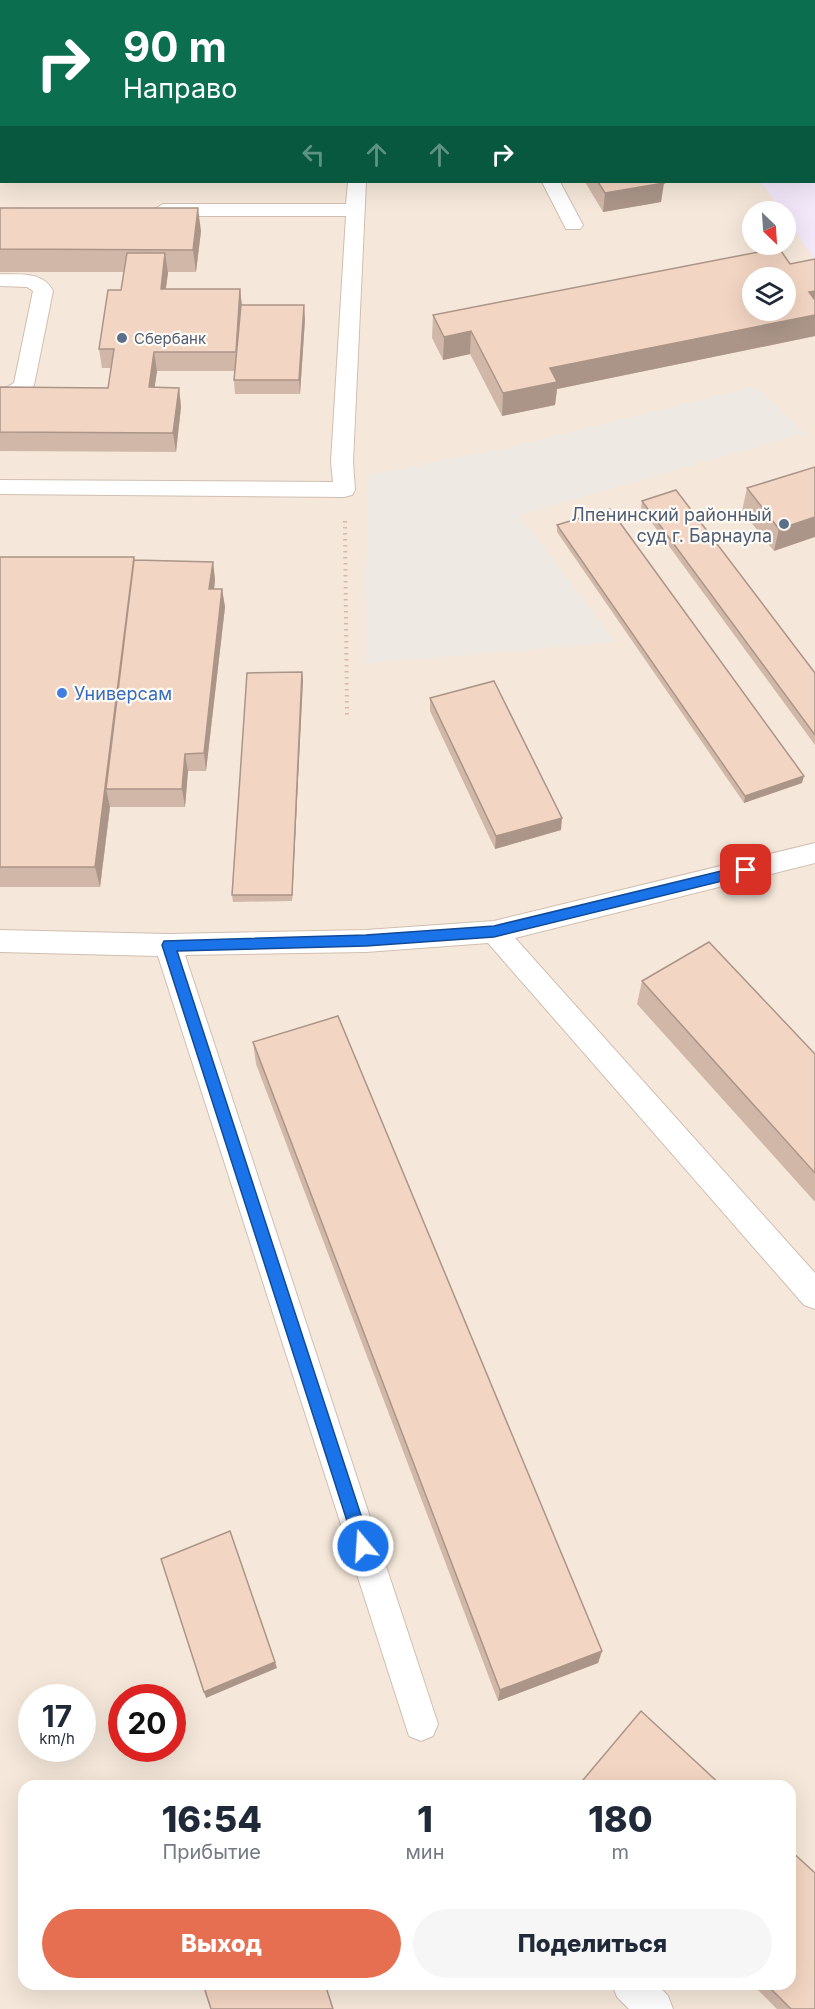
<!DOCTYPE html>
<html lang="ru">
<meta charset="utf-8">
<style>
:root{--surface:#fff;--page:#f6f6f7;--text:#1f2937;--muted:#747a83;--accent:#e76f51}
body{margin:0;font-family:Inter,sans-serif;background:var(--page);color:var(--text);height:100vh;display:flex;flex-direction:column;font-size:22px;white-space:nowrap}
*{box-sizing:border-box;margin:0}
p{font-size:20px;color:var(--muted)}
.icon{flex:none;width:33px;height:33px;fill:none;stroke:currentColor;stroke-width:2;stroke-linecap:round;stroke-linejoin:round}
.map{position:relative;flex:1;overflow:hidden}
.details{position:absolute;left:18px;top:1780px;width:778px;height:210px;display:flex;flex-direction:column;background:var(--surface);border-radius:18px;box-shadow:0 6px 24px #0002}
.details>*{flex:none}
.hud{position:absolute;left:0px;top:0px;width:816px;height:183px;box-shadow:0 6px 24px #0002;background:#0b6e4f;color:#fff;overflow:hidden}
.needle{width:39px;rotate:155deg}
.tools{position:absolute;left:742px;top:201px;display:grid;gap:12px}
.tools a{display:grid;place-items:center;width:54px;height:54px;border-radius:50%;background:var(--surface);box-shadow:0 6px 24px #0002;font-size:30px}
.speed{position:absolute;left:18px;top:1684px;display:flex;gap:12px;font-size:30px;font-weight:700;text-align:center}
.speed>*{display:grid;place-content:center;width:78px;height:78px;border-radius:50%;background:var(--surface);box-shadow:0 6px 24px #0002;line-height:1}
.speed small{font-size:15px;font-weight:400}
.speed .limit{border:9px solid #d22;background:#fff;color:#111}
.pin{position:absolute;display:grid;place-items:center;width:51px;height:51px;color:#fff;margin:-26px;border-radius:12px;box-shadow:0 3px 9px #0006}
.me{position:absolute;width:66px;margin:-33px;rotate:342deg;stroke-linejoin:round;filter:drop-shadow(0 0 4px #0008)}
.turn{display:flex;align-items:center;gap:21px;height:126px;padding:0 24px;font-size:27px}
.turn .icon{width:78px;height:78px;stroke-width:2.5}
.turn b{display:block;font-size:42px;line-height:51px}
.lanes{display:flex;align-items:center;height:57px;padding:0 24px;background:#0003;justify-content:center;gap:30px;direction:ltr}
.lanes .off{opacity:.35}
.eta{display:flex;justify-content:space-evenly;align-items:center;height:102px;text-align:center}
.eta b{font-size:36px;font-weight:800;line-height:42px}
.primary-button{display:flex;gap:12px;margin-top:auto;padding:12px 24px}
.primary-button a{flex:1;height:69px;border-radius:36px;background:var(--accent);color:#fff;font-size:24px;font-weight:800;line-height:69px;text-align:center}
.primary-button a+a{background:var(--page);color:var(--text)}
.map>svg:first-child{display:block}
.residential{fill:#f5e8da;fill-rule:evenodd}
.industrial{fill:#efe9e4}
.education{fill:#f3e8fa}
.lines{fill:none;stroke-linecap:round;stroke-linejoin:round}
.service-casing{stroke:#d1beb0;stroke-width:2}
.path{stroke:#d9b8a5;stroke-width:4;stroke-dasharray:1.5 4.5;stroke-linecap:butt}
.service{fill:#fff;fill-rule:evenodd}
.wall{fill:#d1b7a8}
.shaded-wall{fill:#aa9588}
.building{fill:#f3d5c3;stroke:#aa9588;stroke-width:1.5;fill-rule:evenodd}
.route{fill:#1a73e8;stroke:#114b97;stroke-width:1.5}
.service-dot{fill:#5c6f8a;stroke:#fffaf3;stroke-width:2}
.shop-dot{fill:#3f7fe0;stroke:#fffaf3;stroke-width:2}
.labels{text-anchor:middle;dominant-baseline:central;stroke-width:4.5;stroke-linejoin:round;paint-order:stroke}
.far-service-label{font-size:15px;fill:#4e5e75;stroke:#fffaf3;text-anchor:start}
.service-label{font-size:18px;fill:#4e5e75;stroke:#fffaf3;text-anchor:end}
.shop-label{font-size:18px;fill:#366cbe;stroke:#fffaf3;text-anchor:start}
</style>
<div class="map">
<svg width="815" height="2009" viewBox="0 0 815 2009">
<rect width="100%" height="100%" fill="#fdf6ec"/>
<path class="residential" d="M0,0H815V2009H0ZM2,2H814V182H2ZM753,212H786V244H753ZM753,278H786V310H753ZM32,1698H82V1749H32ZM122,1698H172V1749H122ZM24,1786H790V1984H24Z"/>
<path class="industrial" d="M756,386L804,433L520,515L615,642L365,664L368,475L510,447Z"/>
<path class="education" d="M637,0H815V260L786,218V212L782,211L761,182H814V2Z"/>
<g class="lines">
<g class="service-casing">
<path id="service" d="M449,0H467V2H450Z
M0,42H2V52H0Z
M0,149H2V161H0Z
M348,182H366L353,462L355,490L352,495L344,497L0,494V480L333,482L331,462L346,216H163L153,210L163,204H346Z
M542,182H560L583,225L580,229H566Z
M0,274C20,275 43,271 53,291L34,385L23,398L0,405V391L14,383L33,291L27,287L0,286Z
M815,843V863L515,938L815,1273V1309L804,1305L488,943L366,952L185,955L438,1724L433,1736L421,1741L409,1736L158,956L0,952V930L168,934L366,930L494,921Z
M612,1984H657L668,1996L673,2009H629L617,1997Z"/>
</g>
<path class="path" d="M345,521L347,716"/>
<use href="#service" class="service"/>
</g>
<path class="wall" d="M0,0L2,2V31H0Z
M0,83H2V144H0Z
M585,182H663L661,202L603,212Z
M0,208L201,231L196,272H168L166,289H240L242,305L305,319L300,394H235L234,380L235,371H157L154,388H179L181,407L176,452L0,451V387L108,388L111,368H102L99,349L121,290L124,272H0Z
M815,259V336L557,389L555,405L502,416L470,354L443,360L432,338L433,315L790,264Z
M815,467L774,551L742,511L747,488Z
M642,501L815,673V745L641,508Z
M557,525L802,783L744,803L557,532Z
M0,557L213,562L215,580L214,589H222L225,607L206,771H188L185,807H110L100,887H0Z
M303,680L292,901L233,902L232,895Z
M430,698L561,830L495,849L430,711Z
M642,981L815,1054V1202L637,1004Z
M253,1042L602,1651L598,1663L498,1701L256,1064Z
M752,1984H790L815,2009H777Z"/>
<path class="shaded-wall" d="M664,183L661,202L603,212L605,193Z
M198,208L201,231L196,272L193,250Z
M165,253L168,273L163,308L161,289Z
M240,289L242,308L238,371L236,352Z
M815,291V313L809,292Z
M304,305L305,319L300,394L299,380Z
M815,315V336L557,389L555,405L502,416L503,393L550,368Z
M471,331L470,354L443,360L444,337Z
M154,352L157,371L152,406L149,387Z
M179,388L181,407L176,452L173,433Z
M815,517V537L774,551L779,529Z
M134,557L138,579L106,789L110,807L100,887L95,867Z
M213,562L215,580L212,608L209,589Z
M222,589L225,607L206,771L204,753Z
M302,672L303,680L292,901V895Z
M185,754L188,771L185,807L182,789Z
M804,776L802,783L744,803L745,796Z
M562,818L561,830L495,849L496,836Z
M602,1651L598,1663L498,1701L500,1690Z
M275,1662L277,1668L206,1698L204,1692Z"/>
<path class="building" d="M0,0H441V2H2V5H0Z
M0,83H2V118H0Z
M598,182H663L664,183L605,193Z
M0,208H198L193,250L0,249Z
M779,248L790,264L815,259V291L809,292L815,300V315L550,368L557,382L503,393L471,331L444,337L433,315ZM753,278H786V310H753Z
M127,253H165L161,289H240L236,352H154L149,387L179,388L173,433L0,432V387L108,388L114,349H99L108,290H121Z
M241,305H304L299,380H234Z
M815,467V517L779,529L747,488Z
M676,490L815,673V735L642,501Z
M610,509L804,776L745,796L557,525Z
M0,557H134L95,867H0Z
M134,560L213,562L209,589H222L204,753L185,754L182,789H106Z
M302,672L292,895H232L247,673Z
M494,681L562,818L496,836L430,698Z
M709,942L815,1054V1173L642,981Z
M338,1016L602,1651L500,1690L253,1042Z
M230,1531L275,1662L204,1692L161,1559Z
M641,1711L722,1786H578Z
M790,1850L815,1873V2009H791L766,1984H790Z
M203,1984H325L333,2009H211Z"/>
<path class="route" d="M746,865L751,867V874L494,937L366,946L177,951L371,1546L369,1552L363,1554L357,1552L162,945L164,941L366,935L494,926Z"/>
<g class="service-dot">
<circle cx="122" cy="338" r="6"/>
<circle cx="784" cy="524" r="6"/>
</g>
<circle class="shop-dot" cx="62" cy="693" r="6"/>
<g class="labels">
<g class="far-service-label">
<text x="134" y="338">Сбербанк</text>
</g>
<g class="service-label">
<text x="772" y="514">Лпенинский районный<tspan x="772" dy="21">суд г. Барнаула</tspan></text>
</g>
<g class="shop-label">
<text x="74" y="693">Универсам</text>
</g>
</g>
</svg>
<div class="tools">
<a><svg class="needle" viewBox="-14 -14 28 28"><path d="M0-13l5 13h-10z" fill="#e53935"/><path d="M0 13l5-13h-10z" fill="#747a83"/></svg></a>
<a><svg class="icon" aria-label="layers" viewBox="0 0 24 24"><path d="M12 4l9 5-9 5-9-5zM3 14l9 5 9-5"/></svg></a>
</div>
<div class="speed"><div>17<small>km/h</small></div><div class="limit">20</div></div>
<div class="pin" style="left:746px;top:870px;background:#d93025"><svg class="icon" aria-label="arrive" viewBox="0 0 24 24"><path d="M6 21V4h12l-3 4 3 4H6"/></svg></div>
<svg class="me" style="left:363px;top:1546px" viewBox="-20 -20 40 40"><circle r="17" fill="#1a73e8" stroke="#fff" stroke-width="3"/><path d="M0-11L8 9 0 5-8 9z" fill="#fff"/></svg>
<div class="hud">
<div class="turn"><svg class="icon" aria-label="right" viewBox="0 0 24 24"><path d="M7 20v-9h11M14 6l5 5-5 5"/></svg><div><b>90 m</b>Направо</div></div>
<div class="lanes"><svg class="icon off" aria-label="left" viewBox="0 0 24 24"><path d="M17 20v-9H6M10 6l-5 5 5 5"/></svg><svg class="icon off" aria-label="ahead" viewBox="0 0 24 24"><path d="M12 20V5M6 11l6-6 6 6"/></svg><svg class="icon off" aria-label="ahead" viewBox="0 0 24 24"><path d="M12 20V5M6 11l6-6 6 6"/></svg><svg class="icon" aria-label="right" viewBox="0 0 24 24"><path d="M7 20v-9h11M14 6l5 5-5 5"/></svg></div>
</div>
<section class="details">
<div class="eta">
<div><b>16:54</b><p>Прибытие</p></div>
<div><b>1</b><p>мин</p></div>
<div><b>180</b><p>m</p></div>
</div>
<div class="primary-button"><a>Выход</a><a>Поделиться</a></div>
</section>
</div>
